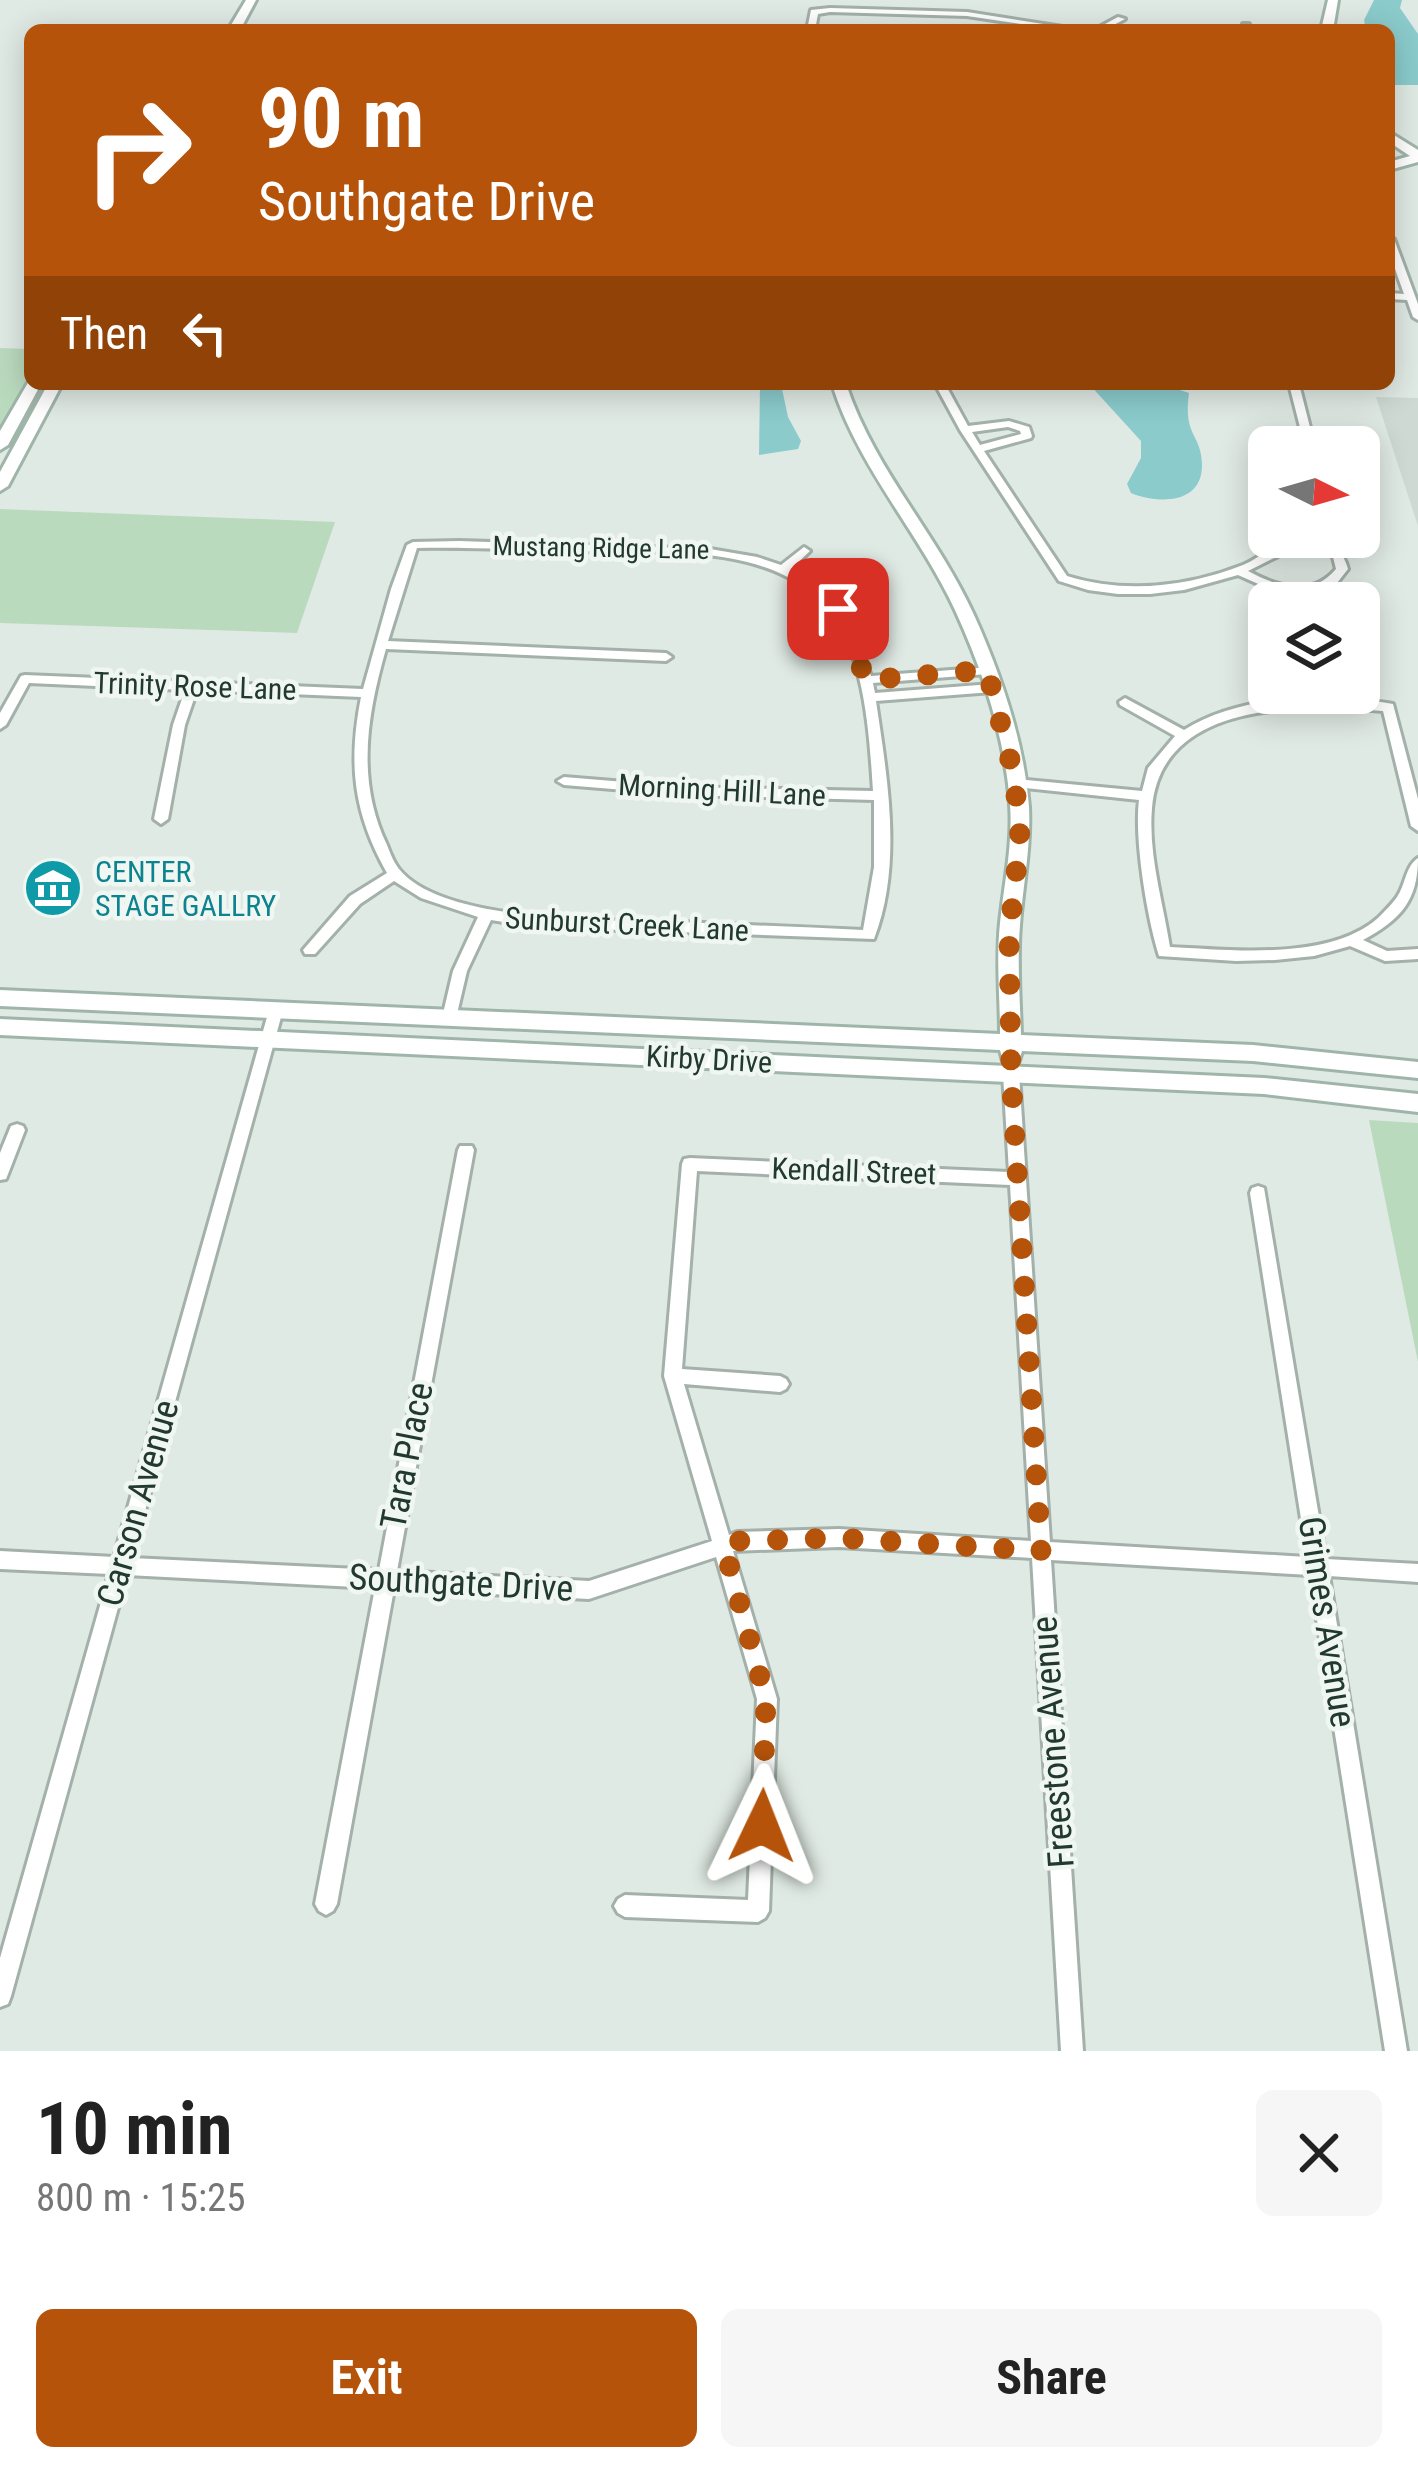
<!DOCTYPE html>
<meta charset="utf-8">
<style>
:root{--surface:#fff;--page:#f6f6f6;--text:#222;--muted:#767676;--accent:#b45309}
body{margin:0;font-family:"Roboto Condensed",sans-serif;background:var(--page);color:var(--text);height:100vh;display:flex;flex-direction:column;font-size:45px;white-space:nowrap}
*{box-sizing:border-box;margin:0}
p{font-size:39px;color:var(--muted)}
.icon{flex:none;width:66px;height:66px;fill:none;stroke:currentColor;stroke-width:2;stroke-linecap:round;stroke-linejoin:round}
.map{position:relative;height:2051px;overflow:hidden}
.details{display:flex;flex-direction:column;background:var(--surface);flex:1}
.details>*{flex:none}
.hud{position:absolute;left:24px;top:24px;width:1371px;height:366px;border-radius:18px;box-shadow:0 6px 30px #0003;background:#b45309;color:#fff;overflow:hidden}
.needle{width:78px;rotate:95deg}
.buttons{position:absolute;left:1248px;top:426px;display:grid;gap:24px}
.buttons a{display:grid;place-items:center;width:132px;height:132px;border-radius:18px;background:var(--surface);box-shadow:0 6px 30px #0003;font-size:60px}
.pin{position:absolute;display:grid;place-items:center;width:102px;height:102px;color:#fff;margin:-51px;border-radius:24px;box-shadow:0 6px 18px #0006}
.me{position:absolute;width:132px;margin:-66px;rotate:2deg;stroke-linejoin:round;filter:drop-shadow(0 0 9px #0008)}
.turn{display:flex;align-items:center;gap:42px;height:252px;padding:0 36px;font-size:54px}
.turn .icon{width:156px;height:156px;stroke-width:2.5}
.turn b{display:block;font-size:84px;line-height:102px}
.then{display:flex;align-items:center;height:114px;padding:0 36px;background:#0003;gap:24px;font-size:45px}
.round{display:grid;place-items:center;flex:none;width:126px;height:126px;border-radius:18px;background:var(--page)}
.summary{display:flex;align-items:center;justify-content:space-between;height:204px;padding:0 36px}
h1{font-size:72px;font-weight:700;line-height:90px}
.primary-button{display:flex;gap:24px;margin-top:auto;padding:24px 36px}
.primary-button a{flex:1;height:138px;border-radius:18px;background:var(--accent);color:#fff;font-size:48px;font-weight:700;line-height:138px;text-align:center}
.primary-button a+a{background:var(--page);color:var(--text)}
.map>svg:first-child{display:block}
.built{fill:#ced9d3}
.green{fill:#badabe}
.water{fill:#8bcbcc}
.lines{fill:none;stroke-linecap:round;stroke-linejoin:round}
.street-casing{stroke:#a3b1aa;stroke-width:6}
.secondary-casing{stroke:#a0b5aa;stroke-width:6}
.street{fill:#fff;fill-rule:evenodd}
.secondary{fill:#fff;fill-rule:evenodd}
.route{stroke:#b45309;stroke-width:21;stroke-dasharray:0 37.8}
.labels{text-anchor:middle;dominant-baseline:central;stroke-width:9;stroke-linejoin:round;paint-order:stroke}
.far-street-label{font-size:27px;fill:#22392f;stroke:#f0f7f2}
.street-label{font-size:30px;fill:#22392f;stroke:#f0f7f2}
.culture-label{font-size:30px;fill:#0d838f;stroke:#f0f7f2;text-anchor:start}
.near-street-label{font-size:36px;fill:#22392f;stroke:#f0f7f2}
</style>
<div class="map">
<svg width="1418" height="2051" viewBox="0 0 1418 2051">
<rect width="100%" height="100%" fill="#e0eae4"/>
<path class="built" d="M1376,397L1418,398V526Z"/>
<path class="green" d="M0,348L30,349V384H38L0,452Z
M0,509L335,522L297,633L0,623Z
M1369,1120L1418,1123V1362Z"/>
<path class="water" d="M1374,0H1402L1400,8L1418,34V85H1389V30H1366L1364,20Z
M760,384H781L788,417L801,441L798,449L759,455Z
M1089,384H1162L1189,393C1183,437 1201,433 1202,464C1203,505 1158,504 1131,493L1127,484L1141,458V441Z"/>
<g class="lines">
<g class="street-casing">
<path id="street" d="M830,8L967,12L1082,30H1061L967,16L830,12L818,14L815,30H807L811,10Z
M1118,17L1125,19L1104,30H1094Z
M1243,24H1249L1251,30H1243Z
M1389,236L1394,239L1418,304V320L1413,317L1407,300L1389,299V293L1404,294L1389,252Z
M935,384H945L968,426L1009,421L1029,427L1032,436L1031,438L984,451L1067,576C1125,594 1187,587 1243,565C1263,557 1279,537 1301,537L1278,556L1248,571C1278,587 1312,598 1336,569L1333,557L1307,537C1327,537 1343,549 1348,569L1337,583L1325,591L1307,595L1274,591L1238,575L1184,590L1150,594H1118L1088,590L1059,581L960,430ZM1008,427L1020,431L1021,434L980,445L972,432Z
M1289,384H1299L1315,447H1305Z
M459,541L710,549L757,557L781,565L804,547L810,551L791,569C836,587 856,633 871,676L991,667V673L987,674L873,683L875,693L992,684L998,688L992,692L876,701C887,776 903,865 874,939L536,927L491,920L467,971L456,1018L449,1024L442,1018L453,971L478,917L421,898L394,881L360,904L315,954H305L303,950L350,896L387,873C353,813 348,763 361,697L197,690L185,725L168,819L161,824L154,819L173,725L185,690L29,683L6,725L0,729V713L21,676L25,675L363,689L391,589L407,545L413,542ZM417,548C470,547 522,550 574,551C652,553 760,542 820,600C865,644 869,732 873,791L686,787L564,777L557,781L564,785L686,795L874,800V867L863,930C802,927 742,925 681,922C614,920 443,924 399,869C394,863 390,853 387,845C356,781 367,715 386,649L666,661L672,657L666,653L388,641Z
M1125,698L1184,730C1242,694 1326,693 1393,704L1418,799V831L1411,826L1383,711C1302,704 1161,700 1152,808C1148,854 1163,902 1170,947C1231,950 1329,961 1378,918C1384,912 1392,904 1397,897C1406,884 1405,867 1418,858C1418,901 1400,920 1363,940L1387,951L1418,949V959L1385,961L1350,946L1314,956L1275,960L1236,961L1159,956C1147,918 1134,839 1139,800L1015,787L1008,783L1015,779L1142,791L1148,768L1175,736L1120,705L1119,702Z
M276,1004L283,1010L132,1558L379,1570L458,1150L460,1146H472L474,1150L397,1571L589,1581L712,1541L664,1376L682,1164L684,1159L690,1158L1009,1172L1003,1074L1006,1070H1016L1019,1074L1050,1542L1307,1557L1250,1193L1252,1188L1258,1186L1264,1188L1326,1559L1418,1564V1582L1329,1576L1407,2051H1385L1310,1575L1051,1560L1083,2051H1061L1032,1558L839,1547L733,1551L777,1699L769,1911L765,1918L758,1922L625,1917L618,1913L614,1906L618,1899L625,1895L748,1900L757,1699L716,1557L589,1599L394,1589L337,1904L333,1911L326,1915L319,1911L315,1904L375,1588L127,1575L11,1996L8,2004L0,2007V1958L109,1574L0,1569V1551L114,1557L269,1010ZM697,1171L1010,1185L1031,1541L839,1529L737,1532L729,1535L684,1384L780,1392L786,1389L789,1384L786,1379L780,1376L682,1369Z
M17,1124L23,1126L25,1130L8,1174L6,1179L0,1180V1153L11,1126Z"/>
</g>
<g class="secondary-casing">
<path id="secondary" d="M246,0H256L240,30H228Z
M1328,0H1338L1333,30H1321Z
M1389,132L1418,150V162L1389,170V162L1410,156L1389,142Z
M29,381L30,384H41L8,445L0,450V431Z
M48,384H62L8,486L0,491V472Z
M832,384H846C874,469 937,534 974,615C1001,675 1024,741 1029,807C1031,848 1023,885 1020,925C1017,962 1020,998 1021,1035L1253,1045L1418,1062V1078L1253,1061L1022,1051L1019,1061H1003L1000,1050L0,1006V990L1000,1034C1000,997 996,960 1000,923C1004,883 1013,845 1010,804C1005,737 983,671 955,610C918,531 858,467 832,384Z
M0,1019L1264,1078L1418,1094V1112L1264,1094L0,1035Z"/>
</g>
<use href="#street" class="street"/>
<use href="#secondary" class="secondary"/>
</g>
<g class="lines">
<path class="route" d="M762,1826L766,1699L724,1546L737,1541L839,1538L1041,1551L1011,1074L1009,936L1020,837L1014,775L987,670L865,680L850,630L838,609"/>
</g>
<defs>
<g id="museum-disc" transform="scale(3)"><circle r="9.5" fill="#0f9aa8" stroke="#f0f7f2"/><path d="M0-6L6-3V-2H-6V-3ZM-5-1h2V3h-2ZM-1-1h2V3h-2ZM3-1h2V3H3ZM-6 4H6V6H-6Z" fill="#fff"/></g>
</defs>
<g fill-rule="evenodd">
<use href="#museum-disc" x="53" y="888"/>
</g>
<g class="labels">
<g class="far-street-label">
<text transform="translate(601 548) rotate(1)">Mustang Ridge Lane</text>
</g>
<g class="street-label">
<text transform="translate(195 686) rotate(2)">Trinity Rose Lane</text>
<text transform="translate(722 790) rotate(3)">Morning Hill Lane</text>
<text transform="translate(627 924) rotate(3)">Sunburst Creek Lane</text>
<text transform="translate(709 1059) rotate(3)">Kirby Drive</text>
<text transform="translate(854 1171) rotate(2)">Kendall Street</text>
</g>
<g class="culture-label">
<text x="95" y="871">CENTER<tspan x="95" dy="34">STAGE GALLRY</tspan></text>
</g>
<g class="near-street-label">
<text transform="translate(407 1456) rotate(-79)">Tara Place</text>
<text transform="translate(138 1503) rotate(-74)">Carson Avenue</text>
<text transform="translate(461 1583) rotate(3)">Southgate Drive</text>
<text transform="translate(1327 1622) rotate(81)">Grimes Avenue</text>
<text transform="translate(1053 1742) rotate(-94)">Freestone Avenue</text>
</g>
</g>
</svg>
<div class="buttons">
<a><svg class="needle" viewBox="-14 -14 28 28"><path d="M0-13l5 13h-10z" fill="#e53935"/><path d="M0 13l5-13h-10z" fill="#767676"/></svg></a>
<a><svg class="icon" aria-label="layers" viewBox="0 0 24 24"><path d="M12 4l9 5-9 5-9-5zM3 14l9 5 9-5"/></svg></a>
</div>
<div class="pin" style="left:838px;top:609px;background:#d93025"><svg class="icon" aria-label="arrive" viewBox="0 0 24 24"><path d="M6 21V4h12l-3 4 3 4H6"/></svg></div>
<svg class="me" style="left:762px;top:1826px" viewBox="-20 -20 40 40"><path d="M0-17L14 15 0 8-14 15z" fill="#b45309" stroke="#fff" stroke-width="4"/></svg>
<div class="hud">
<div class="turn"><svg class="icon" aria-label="right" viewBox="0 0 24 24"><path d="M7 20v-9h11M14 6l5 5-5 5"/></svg><div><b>90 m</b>Southgate Drive</div></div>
<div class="then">Then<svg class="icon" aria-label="left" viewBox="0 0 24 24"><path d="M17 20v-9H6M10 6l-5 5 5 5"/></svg></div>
</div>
</div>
<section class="details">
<div class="summary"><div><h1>10 min</h1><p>800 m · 15:25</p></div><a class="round"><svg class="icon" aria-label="close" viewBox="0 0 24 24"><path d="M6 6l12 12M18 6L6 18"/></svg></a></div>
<div class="primary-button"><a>Exit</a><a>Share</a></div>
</section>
